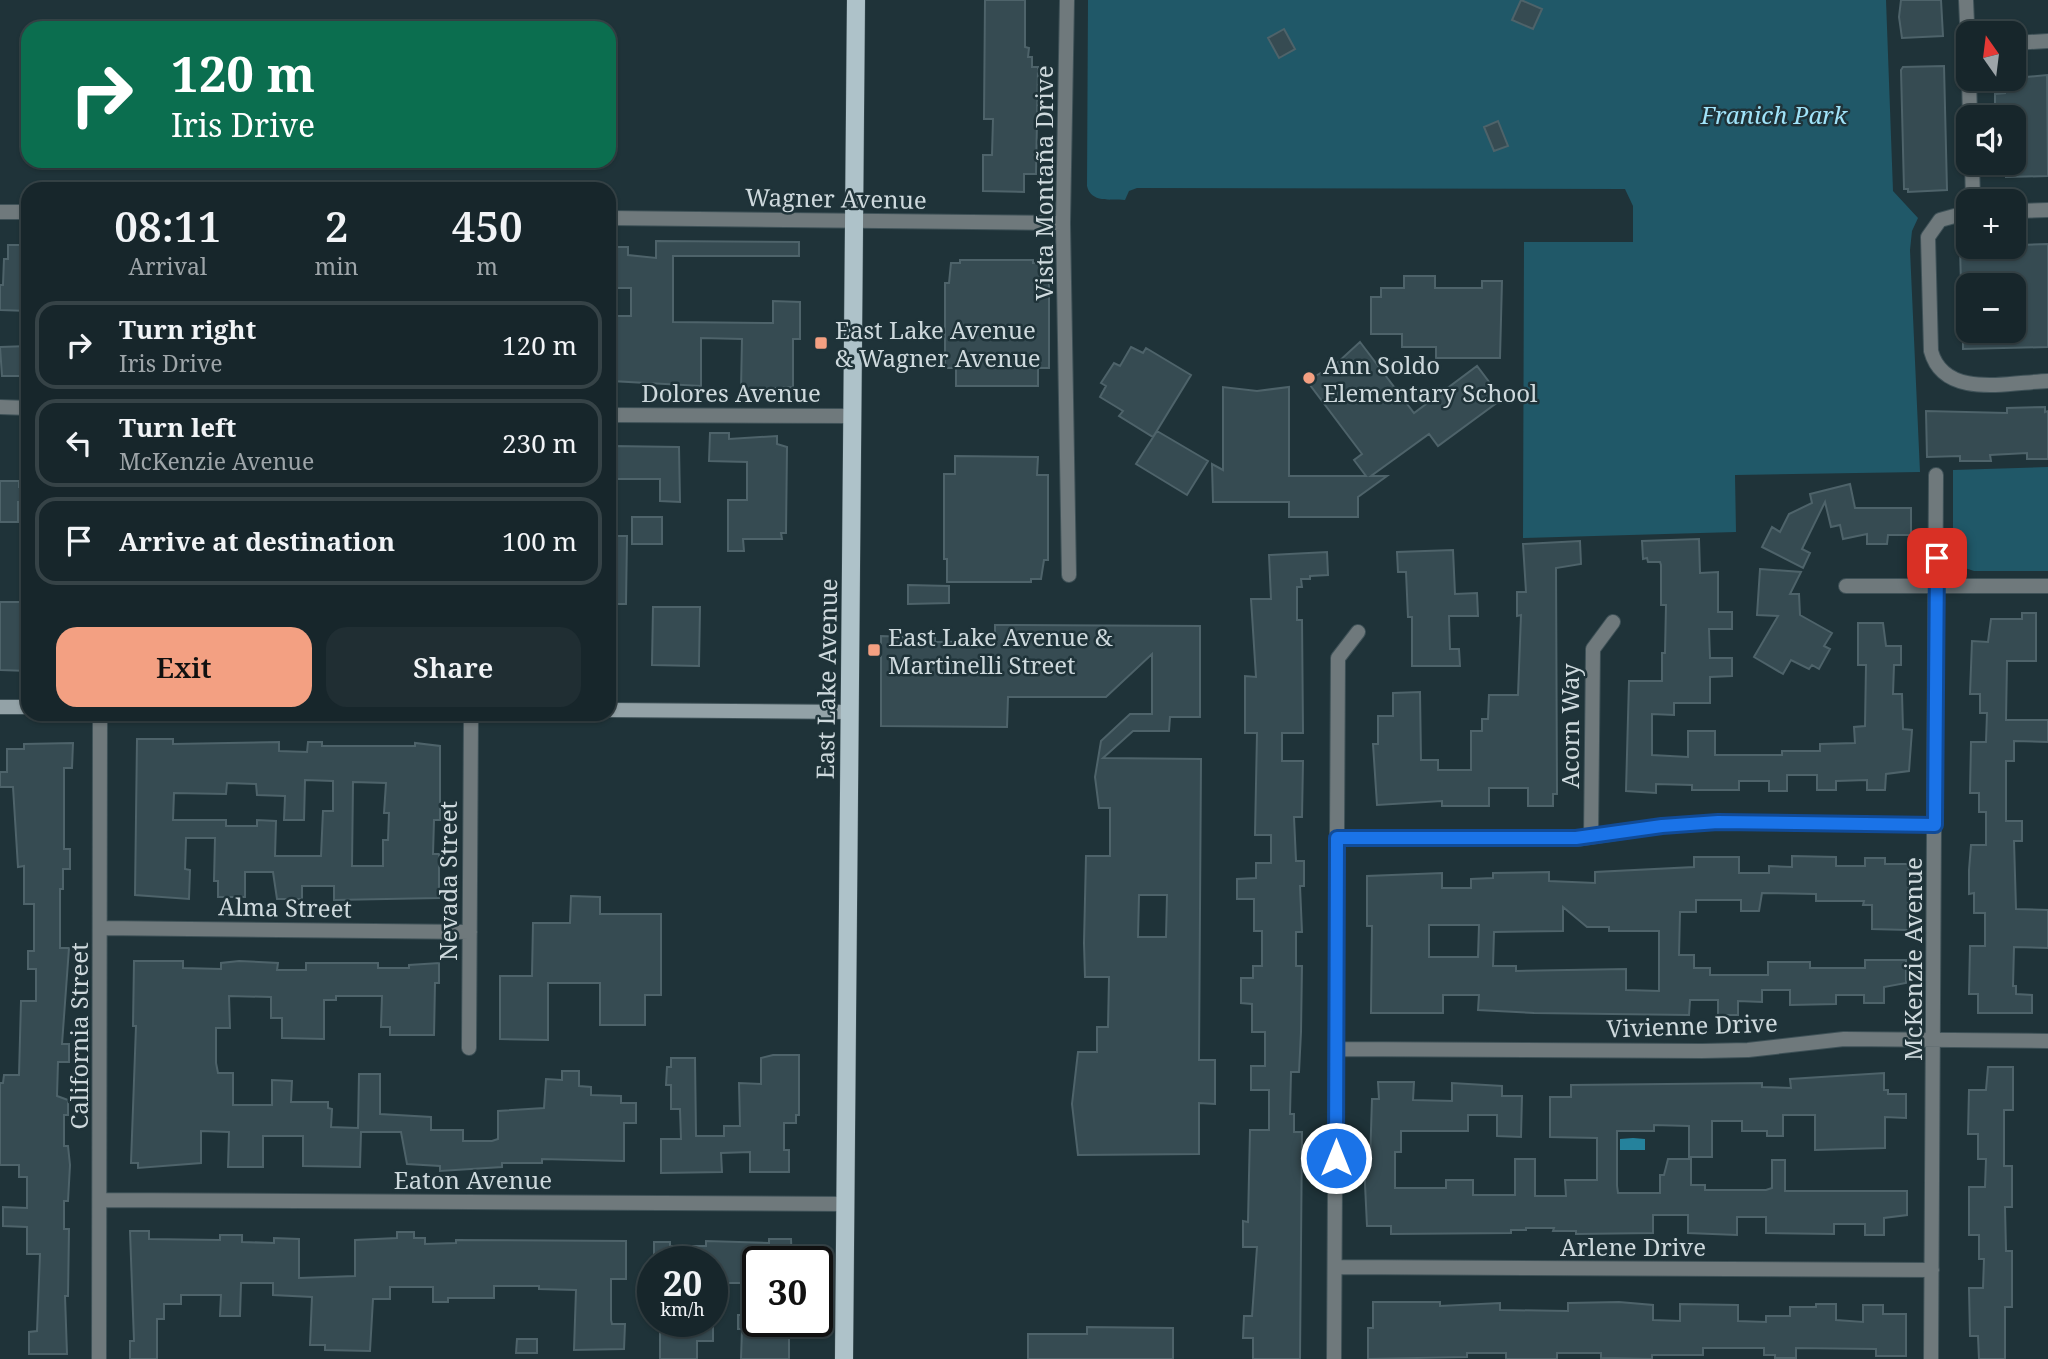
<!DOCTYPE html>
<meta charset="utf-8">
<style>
:root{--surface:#17262b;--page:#202e33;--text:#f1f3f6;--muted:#9ea5a9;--line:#364347;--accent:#f3a082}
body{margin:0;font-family:"Noto Serif",serif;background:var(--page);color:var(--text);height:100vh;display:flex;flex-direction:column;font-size:26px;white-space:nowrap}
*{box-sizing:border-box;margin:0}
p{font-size:23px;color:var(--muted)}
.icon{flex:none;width:38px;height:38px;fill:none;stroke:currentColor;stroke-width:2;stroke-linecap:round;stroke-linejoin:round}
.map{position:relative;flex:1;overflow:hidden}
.details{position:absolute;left:21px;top:182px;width:595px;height:539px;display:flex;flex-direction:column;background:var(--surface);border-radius:21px;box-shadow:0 2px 5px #0004,0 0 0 2px var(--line)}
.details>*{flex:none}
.guide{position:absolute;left:21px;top:21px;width:595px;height:147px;border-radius:21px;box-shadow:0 2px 5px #0004,0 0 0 2px var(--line);background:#0b6e4f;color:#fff;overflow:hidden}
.needle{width:46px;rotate:346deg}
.fabs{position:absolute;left:1956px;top:21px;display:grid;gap:14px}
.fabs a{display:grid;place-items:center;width:70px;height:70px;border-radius:14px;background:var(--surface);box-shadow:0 2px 5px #0004,0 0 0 2px var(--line);font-size:35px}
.speed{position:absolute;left:637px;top:1246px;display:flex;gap:14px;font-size:35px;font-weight:700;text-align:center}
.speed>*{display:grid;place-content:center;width:91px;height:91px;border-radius:50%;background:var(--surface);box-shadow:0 2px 5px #0004,0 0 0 2px var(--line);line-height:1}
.speed small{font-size:18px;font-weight:400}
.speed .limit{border:4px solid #111;border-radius:10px;background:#fff;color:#111}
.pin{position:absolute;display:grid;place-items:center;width:60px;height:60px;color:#fff;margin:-30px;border-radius:14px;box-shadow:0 4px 10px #0006}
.me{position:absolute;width:77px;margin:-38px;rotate:0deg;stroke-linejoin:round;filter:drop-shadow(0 0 5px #0008)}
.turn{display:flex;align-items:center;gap:24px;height:147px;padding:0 35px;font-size:32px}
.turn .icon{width:91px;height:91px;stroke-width:2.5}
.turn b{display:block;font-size:49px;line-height:60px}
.eta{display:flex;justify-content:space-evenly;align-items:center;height:119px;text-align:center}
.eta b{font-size:42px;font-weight:600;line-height:49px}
.primary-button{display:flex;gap:14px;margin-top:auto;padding:14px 35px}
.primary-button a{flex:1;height:80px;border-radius:21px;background:var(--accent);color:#111;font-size:28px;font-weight:600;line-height:80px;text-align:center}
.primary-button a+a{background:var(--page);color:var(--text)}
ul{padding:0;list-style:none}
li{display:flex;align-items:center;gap:21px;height:88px;margin:0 14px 10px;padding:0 21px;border:4px solid var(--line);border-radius:21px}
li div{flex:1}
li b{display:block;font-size:26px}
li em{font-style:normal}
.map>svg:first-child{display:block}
.green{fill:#205868}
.water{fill:#25829c}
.building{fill:#364b52;stroke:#4e636a;stroke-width:2;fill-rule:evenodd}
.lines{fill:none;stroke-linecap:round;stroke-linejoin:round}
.street-casing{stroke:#3e5157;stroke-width:16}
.secondary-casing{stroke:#3e5157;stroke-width:16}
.primary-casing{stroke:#3e5157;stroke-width:19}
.street{stroke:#6f797c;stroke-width:14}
.secondary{stroke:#93a2a7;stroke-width:14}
.primary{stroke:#aec2c9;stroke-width:18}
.route-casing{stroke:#114b97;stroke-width:18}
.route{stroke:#1a73e8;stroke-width:12}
.poi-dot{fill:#f3a082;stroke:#1f3339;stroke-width:2.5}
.labels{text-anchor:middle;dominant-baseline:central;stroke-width:5;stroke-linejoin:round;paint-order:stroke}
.park-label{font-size:24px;font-style:italic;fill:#a0e3f9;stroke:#1f3339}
.street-label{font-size:24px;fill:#ced9dd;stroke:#1f3339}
.poi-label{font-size:24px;fill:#ced9dd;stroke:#1f3339;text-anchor:start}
</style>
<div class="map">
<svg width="2048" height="1359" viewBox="0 0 2048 1359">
<rect width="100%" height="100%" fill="#1f3339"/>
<path class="green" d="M1088,0H1886L1893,191L1918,218L1912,231L1910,250L1920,472L1735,475L1736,532L1523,538L1524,242H1633V206L1625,189L1137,188L1129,191L1125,200C1110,199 1091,203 1087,186Z
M2048,467V571H1974L1959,566L1953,552V470Z"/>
<path class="water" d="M1633,1138L1645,1139V1150H1620V1139Z"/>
<path class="building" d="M985,0H1025V47L1029,48L1028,57H1032V67H1038L1036,174H1024V192L983,191V155H992L993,119H984Z
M1521,0L1542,9L1533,29L1512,20Z
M1901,0H1941L1943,36L1902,38L1899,17Z
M1284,29L1295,49L1279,58L1268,38Z
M1944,66L1947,190L1908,192V189H1904L1901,70L1903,67Z
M2047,75L2048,176L2006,177V163H2014V116L1995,117V94L2005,93L2004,79Z
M1498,121L1508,146L1494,151L1484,127Z
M656,241L799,242V256H673V322L773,323V301L800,302V339H793V387L741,390L742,339L701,338V386L611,381L609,316H631V288H609V247H628V255L656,258Z
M2048,244V347L1963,349V331H2014V285H1961L1960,247Z
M8,245H28V311L0,310V285H3L4,259H8Z
M960,260H1033V263H1042L1045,283H1049V368H1038V386H956V368H945V283H949L951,263H960Z
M1404,276H1435V288H1482V281H1502L1500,358H1436V347H1402V334H1371V297H1381V288H1404Z
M1360,342L1414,413L1477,366L1502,399L1438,446L1429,434L1371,476H1387L1358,497V517H1289V502H1213L1212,464L1223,470V387L1257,391L1289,387V476H1366L1354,460L1362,454L1307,381L1336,364Z
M28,346V366L22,367L23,376H2L0,347Z
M1131,347L1143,353L1146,348L1191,375L1153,437L1119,416L1123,411L1100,397L1106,386L1101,383L1114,363L1120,366Z
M2045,407V412L2048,411V459H2027V453L1990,455L1991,461H1960V456L1927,457L1926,411L2007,413V408Z
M1157,431L1208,461L1187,495L1136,464Z
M710,433H729V439L777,436V444L787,447L786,533H781L782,539H743L744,551H728V500H747V462L709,461Z
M612,446L679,447L680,502L660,501V479H609V450H612Z
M955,456L1038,457L1037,475H1048V560H1044L1041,579H1031V582H947V559H944V474H955Z
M0,481H19V487H28V502H18V522H0Z
M1850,484L1855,508H1911V535H1888L1887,544H1867V534L1843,539L1840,525L1831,527L1825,502L1802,549L1810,553L1803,568L1762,547L1772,527L1780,532L1789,514L1812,503L1810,494Z
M632,517H662V544H632Z
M609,536H627L626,604H609Z
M1699,539L1700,573L1718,572V612H1732V629H1709L1710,658H1732V676L1710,677V703H1674V715L1652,714V755L1688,757V731H1715V755H1782V751H1820V744L1855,743L1854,727L1865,726L1866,665H1858V623H1883L1886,646H1901V665H1894L1893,694H1902L1903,729L1912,730L1909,771L1886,774L1885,790H1867V780L1836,781V790H1817V775H1787V791H1769V781H1739V790H1692V785L1656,784V793L1626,791L1629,681H1662V653H1665L1666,605H1661V565L1660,562H1648L1647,558L1643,559L1642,541Z
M1580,541L1581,564L1556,568L1557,794H1553V806H1528V788H1489V806H1442V801L1377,805L1373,744H1378V716H1393V693L1420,692L1421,760H1438V770H1471V731H1482V719H1488L1489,695H1518L1521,615L1517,616V592H1526L1523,544Z
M1453,550L1455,594L1477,593L1478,616H1449L1450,649H1459L1460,666H1412V617H1408L1406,572H1398L1397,552Z
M1327,552L1328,575L1310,576V579H1301L1302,587H1297V620H1302L1303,733H1282V761H1303L1302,817H1294L1296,861H1304V886H1300L1302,932H1296V966H1302L1301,1032L1299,1072H1291L1290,1114H1294V1132H1302L1300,1359H1253V1338H1243L1244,1316H1252L1257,1247H1243V1221L1248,1222L1250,1130H1269V1090H1251V1066H1265V1032H1252V1004L1241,1003V978H1253V966H1262V931H1254V899H1237V879L1256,878V863H1271V835H1255L1257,733H1245V676L1256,677L1251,599H1271L1269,555Z
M1760,569L1801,572L1790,594H1799L1800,615L1832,633L1824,646L1830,649L1819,669L1812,665L1809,669L1791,660L1783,674L1754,657L1778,616L1757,615Z
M908,585L949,586V603L908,604Z
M0,602H28V671L0,670Z
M653,607H700L699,666L652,665Z
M2022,613H2036V661H2007L2006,720H2048V742L2014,741V761H2006V821H2022V841H2014L2016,909L2048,910V948L2014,947L2013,986H2016V994L2032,995V1013H1978V994H1969L1970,946H1985V913H1974V893L1969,894V870L1971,845H1986V812H1979V793H1970L1971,742H1986L1987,713H1980V694H1970L1972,641L1988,642L1991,619H2022Z
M995,625L1200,626V717H1170L1169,731H1133L1103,758L1201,759L1199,1060H1215V1104L1199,1103V1154L1078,1155L1072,1104L1078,1052H1097V1027H1108L1109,977H1085L1084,943L1086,856H1110V808H1099L1095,777L1101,741L1130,714H1152V654L1106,697H1008L1007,727L881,726V636L935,638V642L995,641ZM1139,895H1167L1166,937H1138Z
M137,739H173V744L279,742V751L307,752L308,742H322V746H415V743L440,746V820H434L433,854H439V898L334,900V886H302V899H277L273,872H245V897H218V881H214L215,838H186L185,869L190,870L189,899L135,895ZM305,780L333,781V811H323L321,856H275L276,821L257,820V826H226V820H173L174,793L226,794L227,783L256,784L257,795L285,796L284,820H304ZM353,782L386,783L384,813H389L388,840H383V866H352Z
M73,743L72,768H64V849H70V869H63V889H60V948H69L62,1044H69V1062H58L57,1096L68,1100V1115H64V1146H68L70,1165L68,1201H64V1229H69L68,1296H65L67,1354H29V1332L37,1331L40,1254H27V1227L3,1226V1207L27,1208V1177H19V1165H0V1083H3L4,1075H19L21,1001H36V969H28V951H34V904H24V866L18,867L13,787H0V772H7V749H24V744Z
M1792,856L1836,857V866H1865V858H1885V864H1908L1909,871H1915V887H1909L1908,930L1872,929V905H1863L1864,901H1816V894L1762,893L1759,911H1741V900H1696V912H1680L1679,955H1694V968H1710V975H1768V962H1810V968H1865V960H1906V983L1884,987V1003H1864V995H1836V1004L1790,1005V990H1762V1002L1738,1001V1015H1718V1000H1690L1689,1015L1534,1013L1478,1010L1479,995H1443V1013H1371L1372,926H1367V876L1442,873V888H1471V879L1493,878V873L1549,872V881L1595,883V872L1694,867V857H1739V873H1769V866L1792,867ZM1563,907L1587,927H1609V931H1659V991L1626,990V969L1516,971V966H1493L1494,932L1563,931ZM1429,925H1479L1478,957H1429Z
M571,896L600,897V914H661V995H645V1025H600V983H548V1040L500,1039V976H532L533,923H570Z
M134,961H183V968L221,969V963L239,961L278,963L277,970H306V963H378V968H409V965L439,963V983H435L434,1035H390V1027H381L382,996H336V1000H324V1039L282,1038V1018H271V997L229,996L230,1028H216V1063L218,1073H233V1105H272V1080L292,1081L291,1102H328V1108L332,1109L331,1127L358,1128L359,1074H380V1114L431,1117V1130H463V1141H492L498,1139V1111L544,1108L546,1079L562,1080V1071H579V1086L591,1087V1095L621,1096V1103H636V1123H624V1161L542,1159V1163H502V1167L440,1171V1166L407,1164L401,1132H361L360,1167L303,1166V1136H263V1167H228L229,1132L201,1131V1163L138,1168V1163H131L136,1026H133Z
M773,1055H799V1115H796V1123H784V1150H789V1172H750V1152L721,1153L722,1172L661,1173V1139H681L680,1109H671V1085H666L667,1067H671V1058H695L696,1136H724V1126H740L739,1083L761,1084V1058Z
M1988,1067H2013V1110H2004V1166H2012V1207H2005L2006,1251H2012V1307H2005V1359H1979L1978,1336H1970L1969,1288H1983L1984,1259H1979V1235H1969V1187H1985L1986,1159H1978V1134H1968L1969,1090H1986Z
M1884,1073V1090H1888V1094H1906V1118L1885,1117V1148L1815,1150V1115H1783V1136H1767V1131H1742V1121H1712V1157H1689V1126L1654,1125V1131H1617V1186L1618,1193H1660V1175H1664L1668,1159H1691V1185H1705V1190H1766L1772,1188V1160H1785V1191H1907V1215L1884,1218V1235H1865V1224H1834V1234L1766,1233V1217H1737V1235L1688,1233V1215H1653V1233L1576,1234V1231H1553L1554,1228H1526V1230H1511V1233L1391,1234V1226H1367L1364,1163H1370L1372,1099H1379L1378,1082H1414L1413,1100L1452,1101V1083L1502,1086V1096H1522L1521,1137L1497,1136V1115H1468V1131H1401V1152H1395V1188H1446V1180H1473V1195H1515V1159H1535V1196H1566L1565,1180H1597V1138L1550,1137V1097H1571V1085L1762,1083V1087L1791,1088L1790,1079Z
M130,1231H149V1239L220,1240V1235H242V1242L274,1243V1238L299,1239V1278L355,1276V1240L397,1238V1232H414V1238H425V1244L456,1243V1240L626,1241V1279H611V1320L612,1324H625L624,1349L574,1350L576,1290L539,1289V1286H494V1298H448V1302H433V1287H390V1299H373L370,1351L325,1350V1345H310L312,1297L273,1295V1283H241L240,1316H220L221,1295H181V1304H164V1319H157V1359H130V1341H134Z
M769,1239H791L792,1262H758V1283H712V1262H654V1242H670V1246H706V1241L769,1243Z
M1373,1302H1440V1306L1500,1303V1310L1568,1311V1303L1619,1302L1653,1305V1320L1680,1321V1304L1738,1305V1321L1766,1322V1316H1790V1307H1816V1304H1836V1320L1863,1322V1305H1883V1314H1906V1356H1876V1349L1796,1348V1358H1775V1355H1764V1348H1703V1355H1652V1359L1601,1358V1353H1557V1359H1506V1353H1467V1357L1368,1359V1328H1373Z
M738,1315H758V1321H789V1359H741L742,1329H738Z
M696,1321H713V1341H697V1359H660V1328L695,1327Z
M1087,1327L1173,1328V1359H1028V1334H1087Z
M517,1339H537V1353H516Z"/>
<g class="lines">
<g class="street-casing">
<path id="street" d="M1067,0L1063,223L1069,575
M1966,0L1969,70
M2014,43L2048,41
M1969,79L1970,117
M1972,163L1973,201
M2014,211L2048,210
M0,212H28
M1969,212L1940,220L1928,237L1931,351C1944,400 2010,382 2048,381
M609,218L1063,223
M0,407L28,408
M609,415L853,416
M1846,586H2048
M1591,837L1593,649L1613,622
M1337,838L1576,839L1662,826L1718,822L1935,825
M101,928L470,932
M469,1048L471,714
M1336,1049L1702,1051L1748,1050L1844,1039L2048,1041
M100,1200L845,1204
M1335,1267L1932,1270
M99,1359L100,714
M1334,1359L1338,658L1358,632
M1931,1359L1936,475"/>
</g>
<g class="secondary-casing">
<path id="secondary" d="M0,707H28
M609,710L850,712"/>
</g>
<g class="primary-casing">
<path id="primary" d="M844,1359L856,0"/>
</g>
<use href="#street" class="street"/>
<use href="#secondary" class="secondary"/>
<use href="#primary" class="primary"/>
</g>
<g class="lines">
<g class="route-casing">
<path id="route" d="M1336,1158L1337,838H1576L1662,826L1718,822L1935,825L1937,558"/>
</g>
<use href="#route" class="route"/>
</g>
<g class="poi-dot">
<rect x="814" y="336" width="14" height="14" rx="3.5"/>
<circle cx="1309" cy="378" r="7"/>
<rect x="867" y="643" width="14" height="14" rx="3.5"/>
</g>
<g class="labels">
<g class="park-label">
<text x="1774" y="114">Franich Park</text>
</g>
<g class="street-label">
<text transform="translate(1043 183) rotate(-90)">Vista Montaña Drive</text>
<text transform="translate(836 198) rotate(1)">Wagner Avenue</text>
<text x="731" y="392">Dolores Avenue</text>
<text transform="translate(826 679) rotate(-89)">East Lake Avenue</text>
<text transform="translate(1569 726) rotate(-90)">Acorn Way</text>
<text transform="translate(447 881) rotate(-90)">Nevada Street</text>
<text transform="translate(285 907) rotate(1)">Alma Street</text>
<text transform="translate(1912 959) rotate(-90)">McKenzie Avenue</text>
<text transform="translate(1692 1025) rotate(-2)">Vivienne Drive</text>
<text transform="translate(78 1036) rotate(-90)">California Street</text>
<text x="473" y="1179">Eaton Avenue</text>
<text x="1633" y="1246">Arlene Drive</text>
</g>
<g class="poi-label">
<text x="835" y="329">East Lake Avenue<tspan x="835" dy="28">&amp; Wagner Avenue</tspan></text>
<text x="1323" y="364">Ann Soldo<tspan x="1323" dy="28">Elementary School</tspan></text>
<text x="888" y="636">East Lake Avenue &amp;<tspan x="888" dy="28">Martinelli Street</tspan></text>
</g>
</g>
</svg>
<div class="fabs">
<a><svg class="needle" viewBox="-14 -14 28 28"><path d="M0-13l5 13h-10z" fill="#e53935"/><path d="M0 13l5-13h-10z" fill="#9ea5a9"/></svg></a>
<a><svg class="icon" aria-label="sound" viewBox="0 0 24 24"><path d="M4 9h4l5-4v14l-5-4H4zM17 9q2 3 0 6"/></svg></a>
<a>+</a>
<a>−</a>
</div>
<div class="speed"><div>20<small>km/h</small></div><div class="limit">30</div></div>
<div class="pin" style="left:1937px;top:558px;background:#d93025"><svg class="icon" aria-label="arrive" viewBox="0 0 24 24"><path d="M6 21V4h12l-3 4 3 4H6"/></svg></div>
<svg class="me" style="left:1336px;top:1158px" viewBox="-20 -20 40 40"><circle r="17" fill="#1a73e8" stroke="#fff" stroke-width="3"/><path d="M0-11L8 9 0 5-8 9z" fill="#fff"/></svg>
<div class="guide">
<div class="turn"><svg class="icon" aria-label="right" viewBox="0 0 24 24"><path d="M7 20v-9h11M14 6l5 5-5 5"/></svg><div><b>120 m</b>Iris Drive</div></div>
</div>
<section class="details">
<div class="eta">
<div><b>08:11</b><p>Arrival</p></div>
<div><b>2</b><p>min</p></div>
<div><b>450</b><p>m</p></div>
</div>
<ul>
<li><svg class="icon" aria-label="right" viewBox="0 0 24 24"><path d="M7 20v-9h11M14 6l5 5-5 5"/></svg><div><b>Turn right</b><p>Iris Drive</p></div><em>120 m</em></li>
<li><svg class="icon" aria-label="left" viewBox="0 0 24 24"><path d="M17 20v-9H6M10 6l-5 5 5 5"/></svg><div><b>Turn left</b><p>McKenzie Avenue</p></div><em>230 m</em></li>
<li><svg class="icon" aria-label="arrive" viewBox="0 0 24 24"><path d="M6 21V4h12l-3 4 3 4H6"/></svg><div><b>Arrive at destination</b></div><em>100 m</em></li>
</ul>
<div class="primary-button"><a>Exit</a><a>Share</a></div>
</section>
</div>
